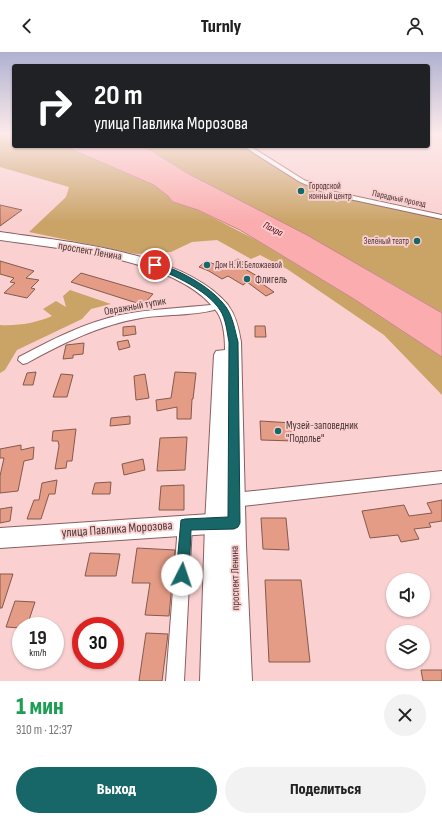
<!DOCTYPE html>
<html lang="ru">
<meta charset="utf-8">
<style>
:root{--surface:#fff;--page:#f2f2f2;--text:#222;--muted:#767676;--accent:#176668}
body{margin:0;font-family:"Sofia Sans Condensed",sans-serif;background:var(--page);color:var(--text);height:100vh;display:flex;flex-direction:column;font-size:15px;white-space:nowrap}
*{box-sizing:border-box;margin:0}
p{font-size:13px;color:var(--muted)}
.icon{flex:none;width:22px;height:22px;fill:none;stroke:currentColor;stroke-width:2;stroke-linecap:round;stroke-linejoin:round}
.map{position:relative;height:629px;overflow:hidden}
.panel{display:flex;flex-direction:column;background:var(--surface);flex:1}
.panel>*{flex:none}
.guide{position:absolute;left:12px;top:12px;width:418px;height:84px;border-radius:4px;box-shadow:0 1px 3px #0004;background:#202124;color:#fff;overflow:hidden}
.buttons{position:absolute;left:386px;top:521px;display:grid;gap:8px}
.buttons a{display:grid;place-items:center;width:44px;height:44px;border-radius:50%;background:var(--surface);box-shadow:0 1px 3px #0004;font-size:20px}
.speed{position:absolute;left:12px;top:565px;display:flex;gap:8px;font-size:20px;font-weight:700;text-align:center}
.speed>*{display:grid;place-content:center;width:52px;height:52px;border-radius:50%;background:var(--surface);box-shadow:0 1px 3px #0004;line-height:1}
.speed small{font-size:10px;font-weight:400}
.speed .limit{border:6px solid #d22;background:#fff;color:#111}
.pin{position:absolute;display:grid;place-items:center;width:34px;height:34px;color:#fff;margin:-17px;border:2px solid #fff;border-radius:50%;box-shadow:0 1px 4px #0007}
.me{position:absolute;width:44px;margin:-22px;rotate:4deg;stroke-linejoin:round;filter:drop-shadow(0 0 3px #0008)}
.turn{display:flex;align-items:center;gap:14px;height:84px;padding:0 16px;font-size:18px}
.turn .icon{width:52px;height:52px;stroke-width:2.5}
.turn b{display:block;font-size:28px;line-height:34px}
.round{display:grid;place-items:center;flex:none;width:42px;height:42px;border-radius:21px;background:var(--page)}
.head{display:flex;align-items:center;justify-content:space-between;height:68px;padding:0 16px}
h1{font-size:24px;font-weight:800;line-height:30px;color:#1e9e55}
.action{display:flex;gap:8px;margin-top:auto;padding:8px 16px}
.action a{flex:1;height:46px;border-radius:24px;background:var(--accent);color:#fff;font-size:16px;font-weight:800;line-height:46px;text-align:center}
.action a+a{background:var(--page);color:var(--text)}
header{display:flex;justify-content:space-between;align-items:center;height:52px;padding:0 16px;background:var(--surface);font-size:18px;font-weight:800}
.map>svg:first-child{display:block}
.green{fill:#caa367}
.water{fill:#faacae;stroke:#c5888a}
.building{fill:#e49c86;stroke:#845a4d}
.lines{fill:none;stroke-linecap:round;stroke-linejoin:round}
.street-casing{stroke:#8b5e5f;stroke-width:2}
.secondary-casing{stroke:#8b5e5f;stroke-width:2}
.primary-casing{stroke:#8b5e5f;stroke-width:2}
.street{fill:#fff;fill-rule:evenodd}
.secondary{fill:#fff;fill-rule:evenodd}
.primary{fill:#fff;fill-rule:evenodd}
.route{fill:#176668;stroke:#0f4244}
.poi-dot{fill:#176668;stroke:#fad0d0;stroke-width:1.5}
.labels{text-anchor:middle;dominant-baseline:central;stroke-width:3.5;stroke-linejoin:round;paint-order:stroke}
.far-poi-label{font-size:9px;fill:#4a3535;stroke:#fad0d0;text-anchor:start}
.far-street-label{font-size:9px;fill:#4a3535;stroke:#fad0d0}
.far-water-label{font-size:10px;font-style:italic;fill:#5d0015;stroke:#fad0d0}
.street-label{font-size:11px;fill:#4a3535;stroke:#fad0d0}
.poi-label{font-size:11px;fill:#4a3535;stroke:#fad0d0;text-anchor:start}
.near-street-label{font-size:13px;fill:#4a3535;stroke:#fad0d0}
</style>
<header><svg class="icon" aria-label="back" viewBox="0 0 24 24"><path d="M15 5l-7 7 7 7"/></svg>Turnly<svg class="icon" aria-label="person" viewBox="0 0 24 24"><circle cx="12" cy="8" r="4"/><path d="M4 21q1-7 8-7t8 7"/></svg></header>
<div class="map">
<svg width="442" height="629" viewBox="0 0 442 629">
<rect width="100%" height="100%" fill="#fad0d0"/>
<path class="green" d="M0,82H14V94H64L154,133L168,144L173,150L198,158L256,188L354,247L442,305V343L384,283L287,217L260,203L251,207L217,188L192,190L171,200L136,202L29,180L66,145L69,135L0,115Z
M139,94H243L301,131L334,143L442,167V261C363,214 282,170 200,128C179,117 160,103 139,94Z
M70,238L111,252L91,257L82,267L17,298L5,318L0,321V273C18,274 36,271 52,264L43,257L56,249L66,255L63,244Z"/>
<path class="water" d="M64,94H139L152,99L187,121L307,183L442,261V305L354,247L240,178L198,158L173,150L168,144L154,133Z"/>
<path class="building" d="M0,153L22,158L0,174Z
M238,207L245,211L240,214L257,224L254,226L274,240L266,244L247,230L243,233L228,224L222,227L209,219L199,215L206,209L222,215Z
M0,209L34,219L26,226L39,228L31,236L35,237L27,246L4,241L15,231L10,230L14,226L0,222Z
M81,221L153,242L143,253L71,230Z
M135,274L136,282L123,284V275Z
M255,274H265L266,285H255Z
M128,288L130,295L119,298L117,290Z
M84,291L83,302L73,303V306L63,307L66,293Z
M36,320L33,333H23L27,321Z
M175,320L196,321L193,347H192L191,367H177V355L157,359L156,348L171,346Z
M61,322L73,323L67,345H53Z
M145,322L149,346L136,348L134,324Z
M130,364V372L110,374L111,366Z
M260,369L293,371L294,389L261,388Z
M76,377L72,409H67L66,416L55,417L59,394L58,389H52L53,379Z
M187,385L185,418L157,419L160,386Z
M21,393V398L34,395L33,407L24,409L18,439L0,441V424L4,406H0V397Z
M143,407L145,418L124,423L122,412Z
M57,428L55,442H49L41,467H27L34,448H39L42,431Z
M111,430L110,442H92L95,431Z
M184,433V458H159L161,434Z
M442,448V469L429,471L431,475L414,477L419,487L401,490L398,483L370,486L362,459L404,453L409,464L432,461L427,451Z
M12,455L10,469L0,471V457Z
M261,466H286L289,498L263,497Z
M137,496L175,498L169,564L145,563L150,531H132Z
M90,501L120,502L116,524H85Z
M0,522H13L2,556H0Z
M265,528H301L310,610H269Z
M15,549L35,550L27,574H21V576L6,575Z
M146,581L168,582L162,629H139Z
M421,618H442V629H423Z"/>
<g class="lines">
<g class="street-casing">
<path id="street" d="M243,94H250L304,128L335,140L442,163V167L331,143L300,130Z
M211,253L214,254L216,256L214,258C191,264 165,262 141,266C100,273 63,291 27,311L23,312L18,308L19,305C51,288 84,271 120,263C150,257 181,256 211,253Z
M442,419V431L234,455L229,453L227,448L229,443L234,441Z
M185,466L190,468L192,473L184,629H166L178,473L180,468Z"/>
</g>
<g class="secondary-casing">
<path id="secondary" d="M225,461L232,464L235,471L232,478L225,481L0,496V476Z"/>
</g>
<g class="primary-casing">
<path id="primary" d="M0,180C66,190 183,199 228,253C236,264 239,277 241,290L246,494L252,629H200L205,472L214,303L216,299L225,298C225,286 224,270 217,260C179,206 61,197 0,188Z"/>
</g>
<use href="#street" class="street"/>
<use href="#secondary" class="secondary"/>
<use href="#primary" class="primary"/>
</g>
<linearGradient id="sky" x2="0" y2="1"><stop stop-color="#afb1d1"/><stop offset="0.48" stop-color="#fdeaea"/><stop offset="1" stop-color="#fdeaea" stop-opacity="0"/></linearGradient>
<rect width="442" height="170" fill="url(#sky)"/>
<path class="route" d="M155,211C178,217 212,235 226,255C233,265 235,279 238,290L240,471L238,475L234,477L191,478L189,523L187,528L182,529L178,528L176,523L181,468L185,467L228,465L229,290C227,280 226,267 220,258C207,238 174,223 152,215L151,213Z"/>
<g class="poi-dot">
<circle cx="301" cy="139" r="4"/>
<circle cx="417" cy="189" r="4"/>
<circle cx="207" cy="213" r="4"/>
<circle cx="247" cy="227" r="4"/>
<circle cx="278" cy="379" r="4"/>
</g>
<g class="labels">
<g class="far-poi-label">
<text x="309" y="134">Городской<tspan x="309" dy="10">конный центр</tspan></text>
<text x="409" y="189" text-anchor="end">Зелёный театр</text>
<text x="215" y="213">Дом Н. И. Беложаевой</text>
</g>
<g class="far-street-label">
<text transform="translate(399 147) rotate(12)">Парадный проезд</text>
</g>
<g class="far-water-label">
<text transform="translate(273 177) rotate(27)">Пахра</text>
</g>
<g class="street-label">
<text transform="translate(90 199) rotate(10)">проспект Ленина</text>
<text transform="translate(135 254) rotate(-10)">Овражный тупик</text>
<text transform="translate(235 526) rotate(-91)">проспект Ленина</text>
</g>
<g class="poi-label">
<text x="255" y="227">Флигель</text>
<text x="286" y="373">Музей-заповедник<tspan x="286" dy="13">"Подолье"</tspan></text>
</g>
<g class="near-street-label">
<text transform="translate(117 477) rotate(-4)">улица Павлика Морозова</text>
</g>
</g>
</svg>
<div class="buttons">
<a><svg class="icon" aria-label="sound" viewBox="0 0 24 24"><path d="M4 9h4l5-4v14l-5-4H4zM17 9q2 3 0 6"/></svg></a>
<a><svg class="icon" aria-label="layers" viewBox="0 0 24 24"><path d="M12 4l9 5-9 5-9-5zM3 14l9 5 9-5"/></svg></a>
</div>
<div class="speed"><div>19<small>km/h</small></div><div class="limit">30</div></div>
<div class="pin" style="left:155px;top:213px;background:#d93025"><svg class="icon" aria-label="arrive" viewBox="0 0 24 24"><path d="M6 21V4h12l-3 4 3 4H6"/></svg></div>
<svg class="me" style="left:182px;top:523px" viewBox="-20 -20 40 40"><circle r="19" fill="#fff"/><path d="M0-13L10 11 0 6-10 11z" fill="#176668"/></svg>
<div class="guide">
<div class="turn"><svg class="icon" aria-label="right" viewBox="0 0 24 24"><path d="M7 20v-9h11M14 6l5 5-5 5"/></svg><div><b>20 m</b>улица Павлика Морозова</div></div>
</div>
</div>
<section class="panel">
<div class="head"><div><h1>1 мин</h1><p>310 m · 12:37</p></div><a class="round"><svg class="icon" aria-label="close" viewBox="0 0 24 24"><path d="M6 6l12 12M18 6L6 18"/></svg></a></div>
<div class="action"><a>Выход</a><a>Поделиться</a></div>
</section>
